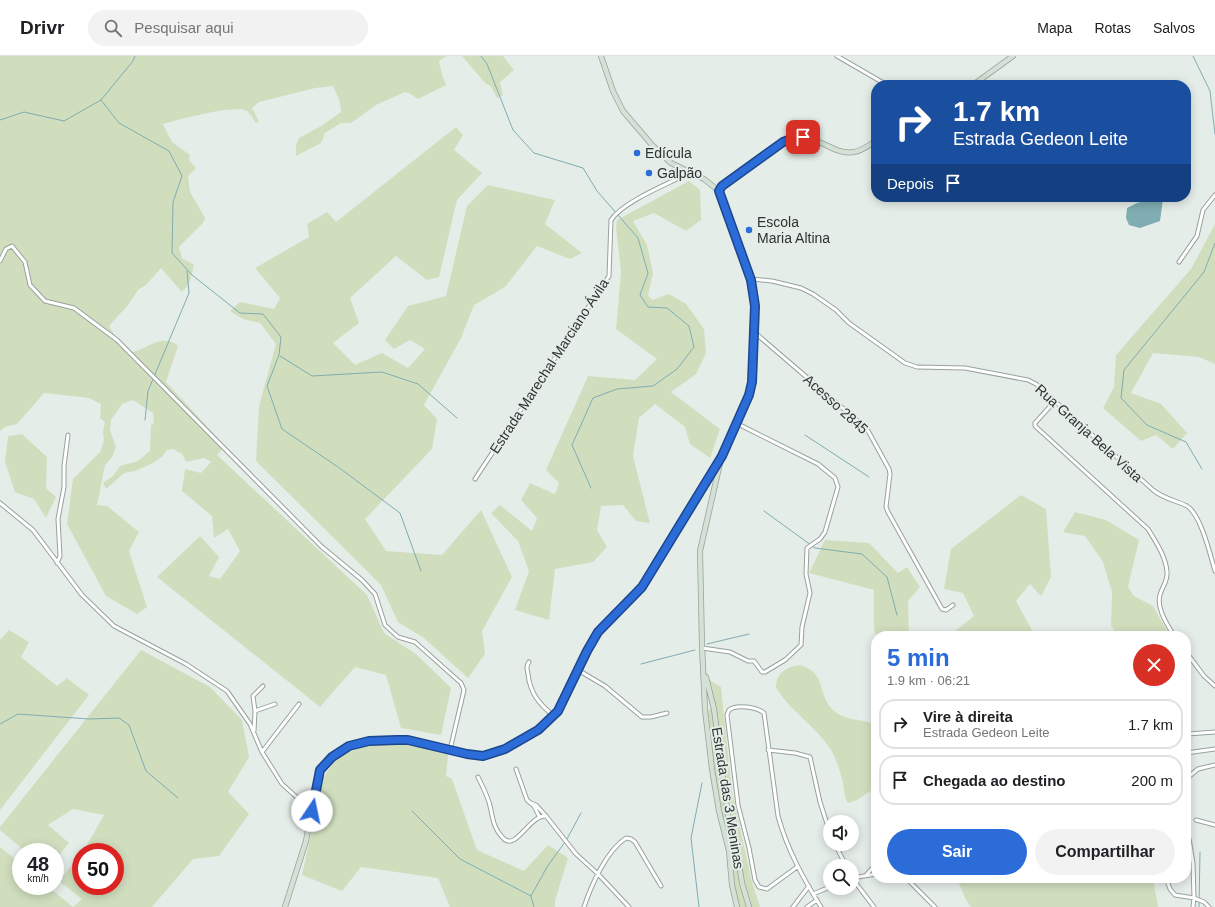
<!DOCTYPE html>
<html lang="pt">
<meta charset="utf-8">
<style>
:root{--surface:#fff;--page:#f2f2f2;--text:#202124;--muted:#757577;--line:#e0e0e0;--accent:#2b6cd9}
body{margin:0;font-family:Arial,sans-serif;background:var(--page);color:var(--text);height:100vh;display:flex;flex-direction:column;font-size:15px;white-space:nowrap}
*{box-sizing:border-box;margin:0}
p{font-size:13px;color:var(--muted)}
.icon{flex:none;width:22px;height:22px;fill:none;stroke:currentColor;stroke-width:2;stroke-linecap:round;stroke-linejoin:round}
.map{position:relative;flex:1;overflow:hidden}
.drawer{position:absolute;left:871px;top:575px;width:320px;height:252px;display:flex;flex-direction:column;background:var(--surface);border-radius:16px;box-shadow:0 2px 10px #0003}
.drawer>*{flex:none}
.top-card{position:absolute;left:871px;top:24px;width:320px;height:122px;border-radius:16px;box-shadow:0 2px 10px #0003;background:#1a4fa0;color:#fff;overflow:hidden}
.fabs{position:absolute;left:823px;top:759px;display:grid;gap:8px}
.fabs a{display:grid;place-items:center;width:36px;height:36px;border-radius:50%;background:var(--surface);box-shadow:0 2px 10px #0003;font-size:20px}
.speed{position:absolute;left:12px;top:787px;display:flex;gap:8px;font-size:20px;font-weight:700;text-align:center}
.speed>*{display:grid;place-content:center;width:52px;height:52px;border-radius:50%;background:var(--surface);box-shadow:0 2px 10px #0003;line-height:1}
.speed small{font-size:10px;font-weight:400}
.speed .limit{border:6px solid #d22;background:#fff;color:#111}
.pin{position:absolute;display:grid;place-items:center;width:34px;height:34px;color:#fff;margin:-17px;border-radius:8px;box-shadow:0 2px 6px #0006}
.me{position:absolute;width:44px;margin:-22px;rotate:11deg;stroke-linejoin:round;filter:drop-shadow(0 0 3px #0008)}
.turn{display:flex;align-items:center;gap:14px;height:84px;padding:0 16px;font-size:18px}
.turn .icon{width:52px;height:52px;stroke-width:2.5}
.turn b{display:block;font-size:28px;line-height:34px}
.then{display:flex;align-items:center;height:38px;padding:0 16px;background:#0003;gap:8px;font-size:15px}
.round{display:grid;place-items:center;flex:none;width:42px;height:42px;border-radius:21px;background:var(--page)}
.headline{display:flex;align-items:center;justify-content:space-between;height:68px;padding:0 16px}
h1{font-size:24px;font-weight:600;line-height:30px;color:var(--accent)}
.button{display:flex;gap:8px;margin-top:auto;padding:8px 16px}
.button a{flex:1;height:46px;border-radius:24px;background:var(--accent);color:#fff;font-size:16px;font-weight:600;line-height:46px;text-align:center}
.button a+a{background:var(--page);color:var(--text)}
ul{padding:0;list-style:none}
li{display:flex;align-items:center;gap:12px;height:50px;margin:0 8px 6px;padding:0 8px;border:2px solid var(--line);border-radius:16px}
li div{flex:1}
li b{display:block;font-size:15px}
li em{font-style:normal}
header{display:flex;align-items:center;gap:24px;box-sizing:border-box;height:56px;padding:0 20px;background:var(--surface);border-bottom:1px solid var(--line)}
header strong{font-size:19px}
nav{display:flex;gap:22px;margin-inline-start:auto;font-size:14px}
.search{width:280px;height:36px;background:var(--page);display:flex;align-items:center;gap:10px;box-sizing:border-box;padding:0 14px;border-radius:22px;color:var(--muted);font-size:15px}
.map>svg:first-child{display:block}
.green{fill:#d0debe}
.water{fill:#7fadb1}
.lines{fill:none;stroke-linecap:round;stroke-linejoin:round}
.stream{stroke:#7fadb1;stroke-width:1}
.street-casing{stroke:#99a19d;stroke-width:5}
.secondary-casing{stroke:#99a19d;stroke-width:6}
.street{stroke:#fff;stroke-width:3}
.secondary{stroke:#d3e2d4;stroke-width:4.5}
.route-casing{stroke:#1c468d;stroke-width:10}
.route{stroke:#2b6cd9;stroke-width:7}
.poi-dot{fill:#2b6cd9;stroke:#e5ede9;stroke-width:1.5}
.labels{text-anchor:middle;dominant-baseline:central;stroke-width:4;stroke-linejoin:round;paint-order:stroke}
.poi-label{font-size:14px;fill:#2e3230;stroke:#e5ede9;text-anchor:start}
.street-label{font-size:14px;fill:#2e3230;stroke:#e5ede9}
</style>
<header>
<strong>Drivr</strong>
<div class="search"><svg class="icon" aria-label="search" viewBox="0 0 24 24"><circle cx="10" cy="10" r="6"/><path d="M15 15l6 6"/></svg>Pesquisar aqui</div>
<nav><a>Mapa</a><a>Rotas</a><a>Salvos</a></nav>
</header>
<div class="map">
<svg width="1215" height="851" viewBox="0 0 1215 851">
<rect width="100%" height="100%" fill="#e5ede9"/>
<path class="green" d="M0,0H447L439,5L442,19L446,29L418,43L409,37L405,36L376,49L351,67H341L325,77L321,87L296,100V89L299,82L323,69L341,56L340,46L333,30L315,32L259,46L252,52L259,66L256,67C254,64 250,57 247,55C235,48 177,64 163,68L172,86L190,99L189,104L196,112L188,120L190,136L205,162L203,167L179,191L182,202L194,209L189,228L182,236L161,212L146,229L138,234L129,248L109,270L116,281L133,296C148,292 164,277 178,290L166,326L225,390L217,399L367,539L384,577L416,598L451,632L441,679L401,672L386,619L355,611L320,651L157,521L200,480L219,501L209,520L220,523L240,495L228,473L214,482L212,460L182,435L185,413L201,417L211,406L204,402L186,406L182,398L173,393L167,394L162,401L151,408L135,415L124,417L106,433L103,427L113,420L120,410L138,405L150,395L151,369L154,367L153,357L133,344L122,348L111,364L110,374L116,391L112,401L105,409L97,449L107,450L139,476L129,495L147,551L137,558L106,540L67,468L73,423L100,396L104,384L103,375L105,366L100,362L101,348L89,342L44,337L17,368L5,371L0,375Z
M462,0H503L514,14L500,26L503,39L497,42L491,30L486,28Z
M456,71L463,79L454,94L482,117L457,144L439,221L427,224L396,200L350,242L359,267L333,287L355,309L382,297L408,312L425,293L410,284L394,293L385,284L408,250L446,240L467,150L488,129L555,144L545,168L582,197L570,203L537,190L505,231L474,249L461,282L424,349L437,363L432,393L365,463L386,495L442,499L481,454L512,521L482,575L485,598L468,622L424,582L398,566L381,529L256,405L259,350L276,288L260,267L243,263L230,255L240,246L274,253L280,242L255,212L309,181L307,168L327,156L336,166Z
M689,125L700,134L701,164L686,175L654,157L633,165L647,189L653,217L648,239L652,244L669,238L686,248L704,273L706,297L696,318L671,336L720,373L710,402L690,388L685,371L655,348L639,362L633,400L650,467L636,465L623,449L601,450L597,474L607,491L593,506L555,513L549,564L515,554L529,515L518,485L491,457L500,449L532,475L537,462L521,444L530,427L555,438L559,427L546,414L588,320L635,324L657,303L616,273L621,216L616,171L617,164Z
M1215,168V308L1199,301L1153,297L1131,337L1161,348L1187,377L1173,393L1156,379L1141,385L1103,352L1114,331L1116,299L1191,213Z
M22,378L47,401L46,432L56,441L46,462L34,443L15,436L5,406L8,380Z
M1021,439L1046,453L1051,521L1041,540L1030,528L1016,545L1035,580H953L955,575L974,560L963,537L944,533L951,493Z
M1075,456L1106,464L1139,484L1128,531L1134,540L1153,550L1170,580H1117L1111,569L1112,536L1103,506L1085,480L1063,476Z
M825,484L869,487L898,517L907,511L920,531L908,545L909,580H877L874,574V534L809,517Z
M9,574L29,586L21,601L57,630L67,622L89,639L0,754V584Z
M141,594L210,631L242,664L249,701L228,736L249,758L219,800L193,803L152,851H73L82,843L59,825L71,810L81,818V830H95L99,833L101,830H115V796H93L86,791L104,759L73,753L48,769L69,787L55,804V796H26L0,774V771Z
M800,609C827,617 817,637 832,653C844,665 861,663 876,668V735L872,734L857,744L848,747C843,740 845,731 842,723C840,714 836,703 831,694C816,670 791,656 776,632C776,617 786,611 800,609Z
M708,623L721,631L732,736L752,826L760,851H751C742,820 734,788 729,756C722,711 719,666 708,623Z
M710,652L712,653L725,754L747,851H739L735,837L717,738L708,655Z
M407,688L448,699L446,720L452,723L477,794L524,815L548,789L568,802L555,845V851H450L438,822L361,811L342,835L302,819L323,722L338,700L370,689Z
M0,791L21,808V830H47L73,851H0Z
M957,822H1153L1158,851H971L965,842Z"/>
<path class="water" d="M1159,141L1163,143L1160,165L1140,172L1129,169L1126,162L1127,152L1137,147Z"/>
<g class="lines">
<path class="stream" d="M481,0L487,8L513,74L534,97L583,112L597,135L638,182L648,217L640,239L648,251L667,252L689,270L694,291L677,313L653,330L617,333L593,342L572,389L591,432
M1193,0L1210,35L1215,78
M101,44L119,67L169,95L182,120L173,146L172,197L192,219L240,257L263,258L281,281L279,299L267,330L282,373L338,411L400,457L421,515
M0,64L24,56L64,65L101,44L133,5L135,0
M280,300L312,320L382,316L418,328L457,362
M145,364L148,335L189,237L187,215
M805,379L869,421
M1202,413L1186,386L1147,369L1121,342L1124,314L1204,216L1215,187
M764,455L815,492L862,498L887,521L897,559
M707,588L749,578
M641,608L695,594
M0,668L18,658L89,663L119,662L129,669L146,715L178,742
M412,755L460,803L531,840L534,851
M567,783L581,757
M531,840L547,811L565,786
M699,851L691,782L702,727
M1199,851L1200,796"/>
<g class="street-casing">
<path id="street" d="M837,0L887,29
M0,205L6,193L12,190L25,206L30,229L45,245L74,252L117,284L322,491L362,524L375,538L385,569L398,581L415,586L461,627L464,634L450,694
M1179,206L1197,180L1203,154L1215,139
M751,223L772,225L801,232L813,238L836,254L849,267L905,307L917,311L965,312L1028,324L1036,328L1153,434C1164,443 1175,444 1187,450C1201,459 1210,498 1215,515
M754,276L867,373L889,413L890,418L886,451L888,456L942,553L946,554L953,549
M1055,345L1035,367V370L1148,473C1156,486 1166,501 1167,516C1168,525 1162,531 1160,539C1156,553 1168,569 1174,580
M475,423L609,220L611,164C624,145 668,128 689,117
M0,447L33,474L82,539L114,570L186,608L227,635L250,668L262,696L282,728L312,755
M57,507L60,500L58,463L64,431V410L68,379
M702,592L730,596L748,605H754L762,616H765L785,604L801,589L802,571L810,537L806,518L807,492L820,483L825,476L838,431L835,422L818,408L736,367
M1186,596L1204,620L1215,630
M529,606C526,610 527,613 528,618C530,637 539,648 554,660
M578,614L605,630L642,661H651L667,657
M255,655L275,648
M254,675L255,655L253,640L263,630
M1188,678L1215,676
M768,694L795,697L810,701L820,746L830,777
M262,696L299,648
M1186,697L1215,693
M516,713L527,744L534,750L539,760
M478,721C482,729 486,737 489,746C493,760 492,771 503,782C516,796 529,759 546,760
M1186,723L1198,713L1215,709
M300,744L313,746
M531,747L536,749L546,760L576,798L598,818L629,851
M1196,764L1215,769
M1189,783L1193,807L1194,842L1204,846L1209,851
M835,788L846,810
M797,811L767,833L759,831L755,824L749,792L738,749L727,659L729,654C736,648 757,651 764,657L778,760C787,793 803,822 821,851
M867,818L876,808
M906,822L935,851
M1166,822L1170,833L1175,839L1194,842L1193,851
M813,838L830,831
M584,851C591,830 606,795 626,782L631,783L635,786L661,830
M793,851L809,830
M807,851L817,844
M874,851L852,822L876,818"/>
</g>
<g class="secondary-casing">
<path id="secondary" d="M973,29L1013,0
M719,135L722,130L783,86C819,72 828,100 854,96C862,95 869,89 876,85
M721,403L700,495L702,590L705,654L712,713L719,755L729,795L732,829L737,851
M706,621L714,653L728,759L736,789L742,827L749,851
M285,851L306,785L318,721L326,707L339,696L358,688L386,683L408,684L467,698L483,700L505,693L539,674L554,660L566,641L592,586L605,568L642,531L722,399L749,339L754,312L755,250L745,205L719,135L704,123L671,107L652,89L623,55L613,35L601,0"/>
</g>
<use href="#street" class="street"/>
<use href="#secondary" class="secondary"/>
</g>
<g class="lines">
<g class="route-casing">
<path id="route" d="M312,755L320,714L332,701L349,690L369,685L397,684H408L467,698L483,700L505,693L538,674L558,655L587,595L598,576L642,531L722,400L749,339L752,326L755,250L751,224L719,135L722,130L783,86L794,82L803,81"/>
</g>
<use href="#route" class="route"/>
</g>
<g class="poi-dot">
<circle cx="637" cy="97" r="4"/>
<circle cx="649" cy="117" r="4"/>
<circle cx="749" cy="174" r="4"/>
</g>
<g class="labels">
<g class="poi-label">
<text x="645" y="97">Edícula</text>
<text x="657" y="117">Galpão</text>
<text x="757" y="166">Escola<tspan x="757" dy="16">Maria Altina</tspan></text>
</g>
<g class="street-label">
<text transform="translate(549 310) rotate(-57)">Estrada Marechal Marciano Ávila</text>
<text transform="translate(836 348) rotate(42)">Acesso 2845</text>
<text transform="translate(1089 377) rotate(42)">Rua Granja Bela Vista</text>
<text transform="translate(728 742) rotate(81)">Estrada das 3 Meninas</text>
</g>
</g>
</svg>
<div class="fabs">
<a><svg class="icon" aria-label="sound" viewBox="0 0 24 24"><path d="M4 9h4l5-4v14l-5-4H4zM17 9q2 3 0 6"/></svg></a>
<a><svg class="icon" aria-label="search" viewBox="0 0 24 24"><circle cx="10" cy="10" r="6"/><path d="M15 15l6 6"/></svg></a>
</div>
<div class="speed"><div>48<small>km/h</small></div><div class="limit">50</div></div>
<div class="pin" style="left:803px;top:81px;background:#d93025"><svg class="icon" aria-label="arrive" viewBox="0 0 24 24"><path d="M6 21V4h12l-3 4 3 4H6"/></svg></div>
<svg class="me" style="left:312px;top:755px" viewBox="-20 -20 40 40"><circle r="19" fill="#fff"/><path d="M0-13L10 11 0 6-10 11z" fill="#2b6cd9"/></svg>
<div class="top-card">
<div class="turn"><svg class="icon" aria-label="right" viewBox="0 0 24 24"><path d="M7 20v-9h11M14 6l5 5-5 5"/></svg><div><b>1.7 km</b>Estrada Gedeon Leite</div></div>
<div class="then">Depois<svg class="icon" aria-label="arrive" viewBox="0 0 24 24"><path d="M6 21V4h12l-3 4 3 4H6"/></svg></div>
</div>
<section class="drawer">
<div class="headline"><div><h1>5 min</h1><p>1.9 km · 06:21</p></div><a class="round" style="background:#d93025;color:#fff"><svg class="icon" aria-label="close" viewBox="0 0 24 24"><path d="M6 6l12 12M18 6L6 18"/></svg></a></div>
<ul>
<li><svg class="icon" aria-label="right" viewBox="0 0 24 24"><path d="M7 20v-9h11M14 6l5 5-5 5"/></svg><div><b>Vire à direita</b><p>Estrada Gedeon Leite</p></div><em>1.7 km</em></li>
<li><svg class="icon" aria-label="arrive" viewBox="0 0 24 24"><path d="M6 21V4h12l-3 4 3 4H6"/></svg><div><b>Chegada ao destino</b></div><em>200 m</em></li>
</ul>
<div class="button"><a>Sair</a><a>Compartilhar</a></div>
</section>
</div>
